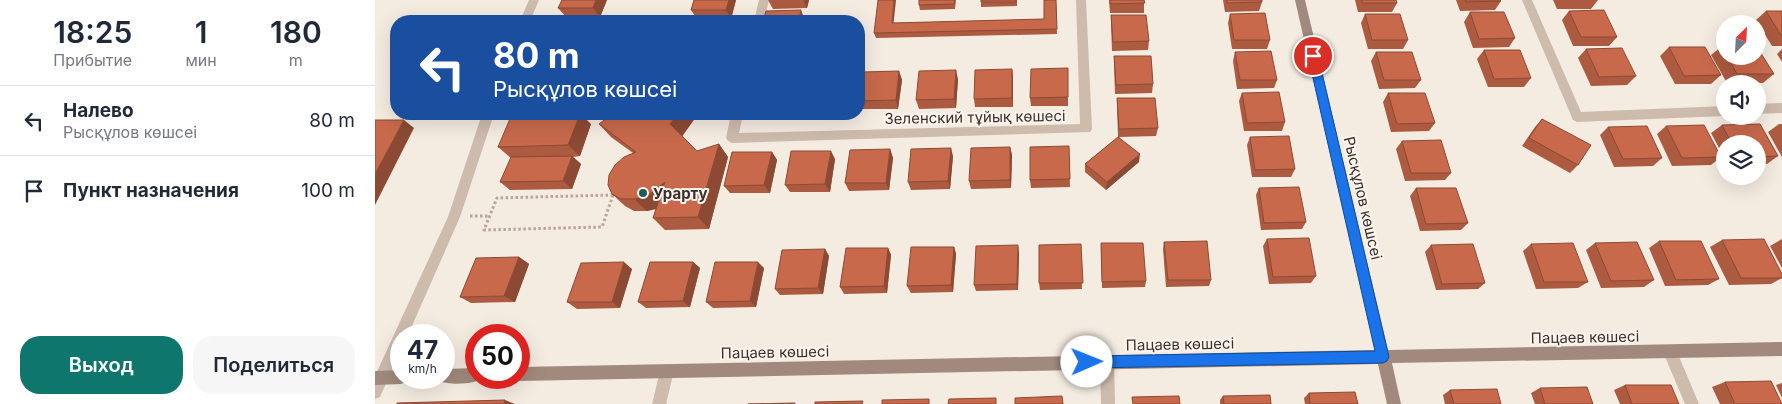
<!DOCTYPE html>
<html lang="ru">
<meta charset="utf-8">
<style>
:root{--surface:#fff;--page:#f6f6f7;--text:#1f2937;--muted:#747a83;--line:#e0e1e3;--accent:#0f766e}
body{margin:0;font-family:Inter,sans-serif;background:var(--page);color:var(--text);height:100vh;display:flex;flex-direction:column;font-size:19px;white-space:nowrap}
*{box-sizing:border-box;margin:0}
p{font-size:16px;color:var(--muted)}
.icon{flex:none;width:28px;height:28px;fill:none;stroke:currentColor;stroke-width:2;stroke-linecap:round;stroke-linejoin:round}
.map{position:relative;flex:1;overflow:hidden}
.sheet{display:flex;flex-direction:column;background:var(--surface);width:375px}
.sheet>*{flex:none}
.hud{position:absolute;left:15px;top:15px;width:475px;height:105px;border-radius:20px;box-shadow:0 5px 20px #0002;background:#1a4fa0;color:#fff;overflow:hidden}
.needle{width:32px;rotate:24deg}
.fabs{position:absolute;left:1341px;top:15px;display:grid;gap:10px}
.fabs a{display:grid;place-items:center;width:50px;height:50px;border-radius:50%;background:var(--surface);box-shadow:0 5px 20px #0002;font-size:25px}
.speed{position:absolute;left:15px;top:324px;display:flex;gap:10px;font-size:25px;font-weight:700;text-align:center}
.speed>*{display:grid;place-content:center;width:65px;height:65px;border-radius:50%;background:var(--surface);box-shadow:0 5px 20px #0002;line-height:1}
.speed small{font-size:12px;font-weight:400}
.speed .limit{border:8px solid #d22;background:#fff;color:#111}
.pin{position:absolute;display:grid;place-items:center;width:42px;height:42px;color:#fff;margin:-21px;border:2px solid #fff;border-radius:50%;box-shadow:0 1px 5px #0007}
.me{position:absolute;width:55px;margin:-28px;rotate:89deg;stroke-linejoin:round;filter:drop-shadow(0 0 4px #0008)}
.turn{display:flex;align-items:center;gap:18px;height:105px;padding:0 20px;font-size:22px}
.turn .icon{width:65px;height:65px;stroke-width:2.5}
.turn b{display:block;font-size:35px;line-height:42px}
.eta{display:flex;justify-content:space-evenly;align-items:center;height:85px;text-align:center}
.eta b{font-size:30px;font-weight:600;line-height:35px}
.cta{display:flex;gap:10px;margin-top:auto;padding:10px 20px}
.cta a{flex:1;height:58px;border-radius:20px;background:var(--accent);color:#fff;font-size:20px;font-weight:600;line-height:58px;text-align:center}
.cta a+a{background:var(--page);color:var(--text)}
ul{padding:0;list-style:none}
li{display:flex;align-items:center;gap:15px;height:70px;padding:0 20px;border-top:1px solid var(--line)}
li div{flex:1}
li b{display:block;font-size:19px}
li em{font-style:normal}
main{display:flex;flex:1;min-height:0}
.map>svg:first-child{display:block}
.lines{fill:none;stroke-linecap:round;stroke-linejoin:round}
.path{stroke:#b9a596;stroke-width:3;stroke-dasharray:2.5 2.5;stroke-linecap:butt}
.street{fill:#cdbbac;fill-rule:evenodd}
.secondary{fill:#a18a7d;fill-rule:evenodd}
.wall{fill:#ac5a40}
.shaded-wall{fill:#8c4a34}
.building{fill:#c8694b;stroke:#8c4a34}
.route{fill:#1a73e8;stroke:#114b97}
.poi-dot{fill:#1f5a5e;stroke:#fbf5ee;stroke-width:2}
.labels{text-anchor:middle;dominant-baseline:central;stroke-width:4;stroke-linejoin:round;paint-order:stroke}
.street-label{font-size:15px;fill:#3b302b;stroke:#fbf5ee}
.poi-label{font-size:15px;font-weight:bold;fill:#3b302b;stroke:#fbf5ee;text-anchor:start}
</style>
<main>
<section class="sheet">
<div class="eta">
<div><b>18:25</b><p>Прибытие</p></div>
<div><b>1</b><p>мин</p></div>
<div><b>180</b><p>m</p></div>
</div>
<ul>
<li><svg class="icon" aria-label="left" viewBox="0 0 24 24"><path d="M17 20v-9H6M10 6l-5 5 5 5"/></svg><div><b>Налево</b><p>Рысқұлов көшсеі</p></div><em>80 m</em></li>
<li><svg class="icon" aria-label="arrive" viewBox="0 0 24 24"><path d="M6 21V4h12l-3 4 3 4H6"/></svg><div><b>Пункт назначения</b></div><em>100 m</em></li>
</ul>
<div class="cta"><a>Выход</a><a>Поделиться</a></div>
</section>
<div class="map">
<svg width="1407" height="404" viewBox="0 0 1407 404">
<rect width="100%" height="100%" fill="#f4ebe1"/>
<g class="lines">
<path class="path" d="M238,195L227,227L109,230L122,198Z
M95,216H115"/>
<path class="street" d="M154,0H164L155,21H145Z
M384,0H394L389,21H379Z
M701,0H711L717,129L715,132L357,143L353,141L351,138L356,114H368L364,133L705,124Z
M1147,0H1157L1206,112L1350,106V116L1202,122L1198,120Z
M1407,103V113L1382,114V104Z
M107,114H119L85,217L33,335H26V349L5,397L0,399V376L73,217Z
M1295,345L1300,347L1324,404H1310L1288,352L1290,347Z
M732,354L737,356L739,361L740,404H726L725,361L727,356Z
M292,364L297,366L299,371L291,404H277L285,371L287,366Z"/>
<path class="secondary" d="M920,0H930L1013,350L1407,342V356L1017,363L1026,404H1012L1003,364L144,381L139,379L138,378H144V367L1000,350Z
M101,368V378H107C101,385 73,385 64,381L63,378H69V369Z
M26,370V378H33L31,382L26,384L0,385V371Z"/>
</g>
<path class="wall" d="M187,0H232L225,17H191L183,8Z
M319,0H361L356,19H322L316,10Z
M393,0H434L432,8L398,9Z
M581,0L580,9L545,10L544,5Z
M606,0H642V6L606,7Z
M681,0L682,34L501,38L499,33L519,23L669,19Z
M734,0H769V13H735Z
M848,0H887V2L884,11L850,12Z
M980,0H1021L1022,3L1017,12H983Z
M1081,0H1125L1126,1L1120,10L1085,11Z
M1178,0H1223L1216,9H1182Z
M1194,11L1242,37L1234,46H1198L1187,20Z
M1391,11H1407V46H1397L1381,20Z
M1095,12L1140,38L1134,47L1098,48L1089,22Z
M855,14L895,40L892,49H857L853,23Z
M990,14L1033,40L1028,49H993L986,23Z
M736,15L774,41L773,50L737,51L736,25Z
M1350,46V56H1382L1399,74L1388,83H1352L1336,55L1346,47Z
M1294,47L1346,75L1336,84H1300L1285,56Z
M1211,49L1261,76L1252,85L1216,86L1203,58Z
M1407,49V62L1402,54Z
M1109,50L1156,78L1149,87H1113L1102,59Z
M860,52L902,80L899,88L862,89L858,61Z
M1001,52L1046,80L1040,88L1004,89L996,61Z
M739,56L778,84L777,93L740,94L739,65Z
M693,68V106H656L655,98Z
M637,69L638,78V107H600L599,99Z
M524,71L527,80L523,109H486L484,103V94Z
M583,79L581,108L544,109L541,100Z
M867,93L910,122L907,131H869L864,101Z
M1013,93L1060,123L1054,131L1016,132L1008,102Z
M742,98L783,128L781,136L744,137L764,162L731,190L710,172V164L743,137L742,107Z
M323,114L307,136L322,151L344,144L353,157L334,229L290,230L278,218L281,209L272,211H259L250,206L237,194L258,153L236,137L224,124Z
M1167,119L1203,165L1195,173L1147,146L1160,127Z
M216,124L205,156L198,157L206,164L197,189L135,190L125,182L136,158L123,147Z
M1385,124L1403,156L1392,164H1382V144H1350V159L1336,133L1347,125Z
M1404,124H1407V157L1393,132Z
M1291,126L1346,157L1336,165L1297,166L1282,134Z
M1233,127L1287,158L1278,166L1239,167L1225,135Z
M875,137L920,169L916,177H877L872,145Z
M1027,141L1076,173L1070,180L1030,181L1021,149Z
M694,146L695,187L656,188L655,180Z
M635,147L637,155L636,188L596,189L594,181Z
M515,149L518,158L514,190L474,191L470,183Z
M397,152L402,160L395,193H355L349,186Z
M578,156L575,189L536,190L533,182Z
M460,159L455,192H415L410,185Z
M884,188L931,222L927,229L886,230L881,195Z
M1041,188L1093,223L1086,230L1045,231L1035,196Z
M892,239L941,276L936,283L894,284L888,246Z
M1407,239V268L1395,246Z
M1347,240L1407,274V278L1396,284L1354,285L1335,247Z
M1284,241L1344,279L1333,285L1290,286L1274,248Z
M789,242L836,280L834,286L791,287L788,249Z
M726,243L771,281L770,287L727,288Z
M1220,243L1279,280L1269,287L1226,288L1211,250Z
M706,244L707,289L665,290L664,283Z
M1156,244L1213,282L1203,288L1161,289L1148,251Z
M1056,245L1110,283L1103,289L1061,290L1050,252Z
M579,247L581,254L578,292L536,293L532,286Z
M513,248L516,255L512,293L469,294L465,287Z
M450,249L454,256L448,294L405,295L400,289Z
M644,252L643,290L601,291L599,285Z
M144,257L154,264L140,302L96,303L85,297Z
M318,262L325,268L315,307L271,308L263,302Z
M389,268L381,307L338,308L331,302Z
M257,269L245,308L202,309L192,302Z
M1350,382L1407,404H1345L1337,387Z
M1407,383V398L1401,385Z
M1250,385L1304,404H1245L1239,390Z
M1165,388L1218,404H1160L1156,393Z
M1075,390L1126,404H1070L1068,395Z
M934,393L983,404H930L929,398Z
M848,396L896,404H845V400Z"/>
<path class="shaded-wall" d="M221,0H232L225,17L218,8Z
M354,0H361L356,19L351,10Z
M428,0H434L432,8Z
M519,0H521L518,28L517,23Z
M426,10L430,20V21H424Z
M637,69L638,78V107L637,98Z
M581,70L583,79L581,108L579,99Z
M524,71L527,80L523,109L521,100Z
M205,114H206L216,124L205,156L193,145Z
M303,114H323L306,138L295,124Z
M29,120L39,128L0,205V174Z
M344,144L353,157L334,229L323,217Z
M635,147L637,155L636,188L635,180Z
M576,148L578,156L575,189L573,181Z
M515,149L518,158L514,190L511,183Z
M456,151L460,159L455,192L450,184Z
M397,152L402,160L395,193L389,185Z
M765,154L764,162L731,190L732,182Z
M197,156L206,164L197,189L188,181Z
M290,182L284,208L272,211L259,199Z
M643,245L644,252L643,290L642,284Z
M579,247L581,254L578,292L576,285Z
M513,248L516,255L512,293L509,286Z
M450,249L454,256L448,294L443,288Z
M144,257L154,264L140,302L129,296Z
M249,262L257,269L245,308L237,302Z
M318,262L325,268L315,307L308,301Z
M383,262L389,268L381,307L375,301Z
M130,400L140,404H129Z"/>
<path class="building" d="M187,0H221L218,8H183Z
M319,0H354L351,10H316Z
M503,0H519L517,23L669,19V0H681L682,29L499,33Z
M544,0H580L579,4L544,5Z
M606,0H641V2H606Z
M735,0H769L770,3L735,4Z
M852,0H887V2L852,3Z
M987,0H1021L1022,3H987Z
M1090,0H1125L1126,1L1091,2Z
M426,10L424,21H388L391,11Z
M1229,10L1242,37H1206L1194,11Z
M1391,11H1407V37Z
M1095,12H1129L1140,38L1104,39Z
M890,13L895,40H859L855,14Z
M990,14H1025L1033,40H997Z
M736,15H771L774,41L738,42Z
M226,19H262L261,21H225Z
M1350,46V53L1346,47Z
M1294,47H1330L1346,75L1309,76Z
M1382,47L1399,74H1362L1352,56H1382Z
M1247,48L1261,76L1224,77L1211,49Z
M1109,50H1145L1156,78L1119,79Z
M896,51L902,80H865L860,52Z
M1001,52H1037L1046,80H1009Z
M739,56H776L778,84L741,85Z
M693,68V97L655,98L656,69Z
M637,69V98L599,99L600,70Z
M581,70L579,99L541,100L544,71Z
M524,71L521,100L484,101V94L487,72Z
M904,92L910,122L872,123L867,93Z
M1013,93H1050L1060,123L1022,124Z
M742,98H780L783,128L744,129Z
M137,114H205L193,145L123,147Z
M237,114H303L295,124L322,151L344,144L323,217L278,218L290,182L272,196L259,199H246L237,194L233,185L234,175L240,165L249,157L261,152L224,124Z
M1167,119L1216,145L1203,165L1154,138Z
M0,120H29L0,174Z
M1385,124L1403,156L1382,157V144H1357L1347,125Z
M1329,125L1346,157L1307,158L1291,126Z
M1272,126L1287,158L1248,159L1233,127Z
M914,136L920,169L880,170L875,137Z
M743,137L765,154L732,182L710,164Z
M1066,140L1076,173H1036L1027,141Z
M694,146L695,179L655,180V147Z
M635,147V180L594,181L596,148Z
M576,148L573,181L533,182L536,149Z
M515,149L511,183H470L475,150Z
M416,151H456L450,184L410,185Z
M357,152H397L389,185L349,186Z
M197,156L188,181L125,182L136,157Z
M924,187L931,222L889,223L884,188Z
M1041,188H1081L1093,223L1051,224Z
M934,238L941,276L898,277L892,239Z
M1389,239L1407,274V278H1366L1347,240Z
M832,241L836,280H793L789,242Z
M1284,241H1326L1344,279L1301,280Z
M1262,242L1279,280L1236,281L1220,243Z
M726,243H768L771,281L727,282Z
M1198,243L1213,282H1169L1156,244Z
M706,244L708,283H664V245Z
M1098,244L1110,283L1067,284L1056,245Z
M643,245L642,284L599,285L601,246Z
M536,247H579L576,285L532,286Z
M471,248H513L509,286L465,287Z
M450,249L443,288L400,289L407,250Z
M144,257L129,296L85,297L101,258Z
M249,262L237,302H192L206,263Z
M275,262H318L308,301L263,302Z
M340,262H383L375,301L331,302Z
M1396,381L1407,404H1360L1350,382Z
M1250,385H1296L1304,404H1257Z
M1212,387L1218,404H1170L1165,388Z
M1122,389L1126,404H1079L1075,390Z
M980,392L983,404H935L934,393Z
M895,395L896,404H849L848,396Z
M687,396L688,404H640V398Z
M804,396L805,404H758L757,397Z
M621,398V404H573L574,399Z
M554,399V404H507V400Z
M130,400L129,404H22V403Z
M488,401L487,404H440V402Z
M420,403V404H373Z"/>
<path class="route" d="M938,52L943,56L1014,357L1012,361L1008,363L712,368L707,366L705,362L707,357L712,356L1000,351L933,56Z"/>
<circle class="poi-dot" cx="268" cy="193" r="5"/>
<g class="labels">
<g class="street-label">
<text transform="translate(600 117) rotate(-1)">Зеленский тұйық көшесі</text>
<text transform="translate(988 198) rotate(77)">Рысқұлов көшсеі</text>
<text transform="translate(1210 337) rotate(-1)">Пацаев көшесі</text>
<text transform="translate(805 344) rotate(-1)">Пацаев көшесі</text>
<text transform="translate(400 352) rotate(-1)">Пацаев көшесі</text>
</g>
<g class="poi-label">
<text x="278" y="193">Урарту</text>
</g>
</g>
</svg>
<div class="fabs">
<a><svg class="needle" viewBox="-14 -14 28 28"><path d="M0-13l5 13h-10z" fill="#e53935"/><path d="M0 13l5-13h-10z" fill="#747a83"/></svg></a>
<a><svg class="icon" aria-label="sound" viewBox="0 0 24 24"><path d="M4 9h4l5-4v14l-5-4H4zM17 9q2 3 0 6"/></svg></a>
<a><svg class="icon" aria-label="layers" viewBox="0 0 24 24"><path d="M12 4l9 5-9 5-9-5zM3 14l9 5 9-5"/></svg></a>
</div>
<div class="speed"><div>47<small>km/h</small></div><div class="limit">50</div></div>
<div class="pin" style="left:938px;top:56px;background:#d93025"><svg class="icon" aria-label="arrive" viewBox="0 0 24 24"><path d="M6 21V4h12l-3 4 3 4H6"/></svg></div>
<svg class="me" style="left:712px;top:362px" viewBox="-20 -20 40 40"><circle r="19" fill="#fff"/><path d="M0-13L10 11 0 6-10 11z" fill="#1a73e8"/></svg>
<div class="hud">
<div class="turn"><svg class="icon" aria-label="left" viewBox="0 0 24 24"><path d="M17 20v-9H6M10 6l-5 5 5 5"/></svg><div><b>80 m</b>Рысқұлов көшсеі</div></div>
</div>
</div>
</main>
